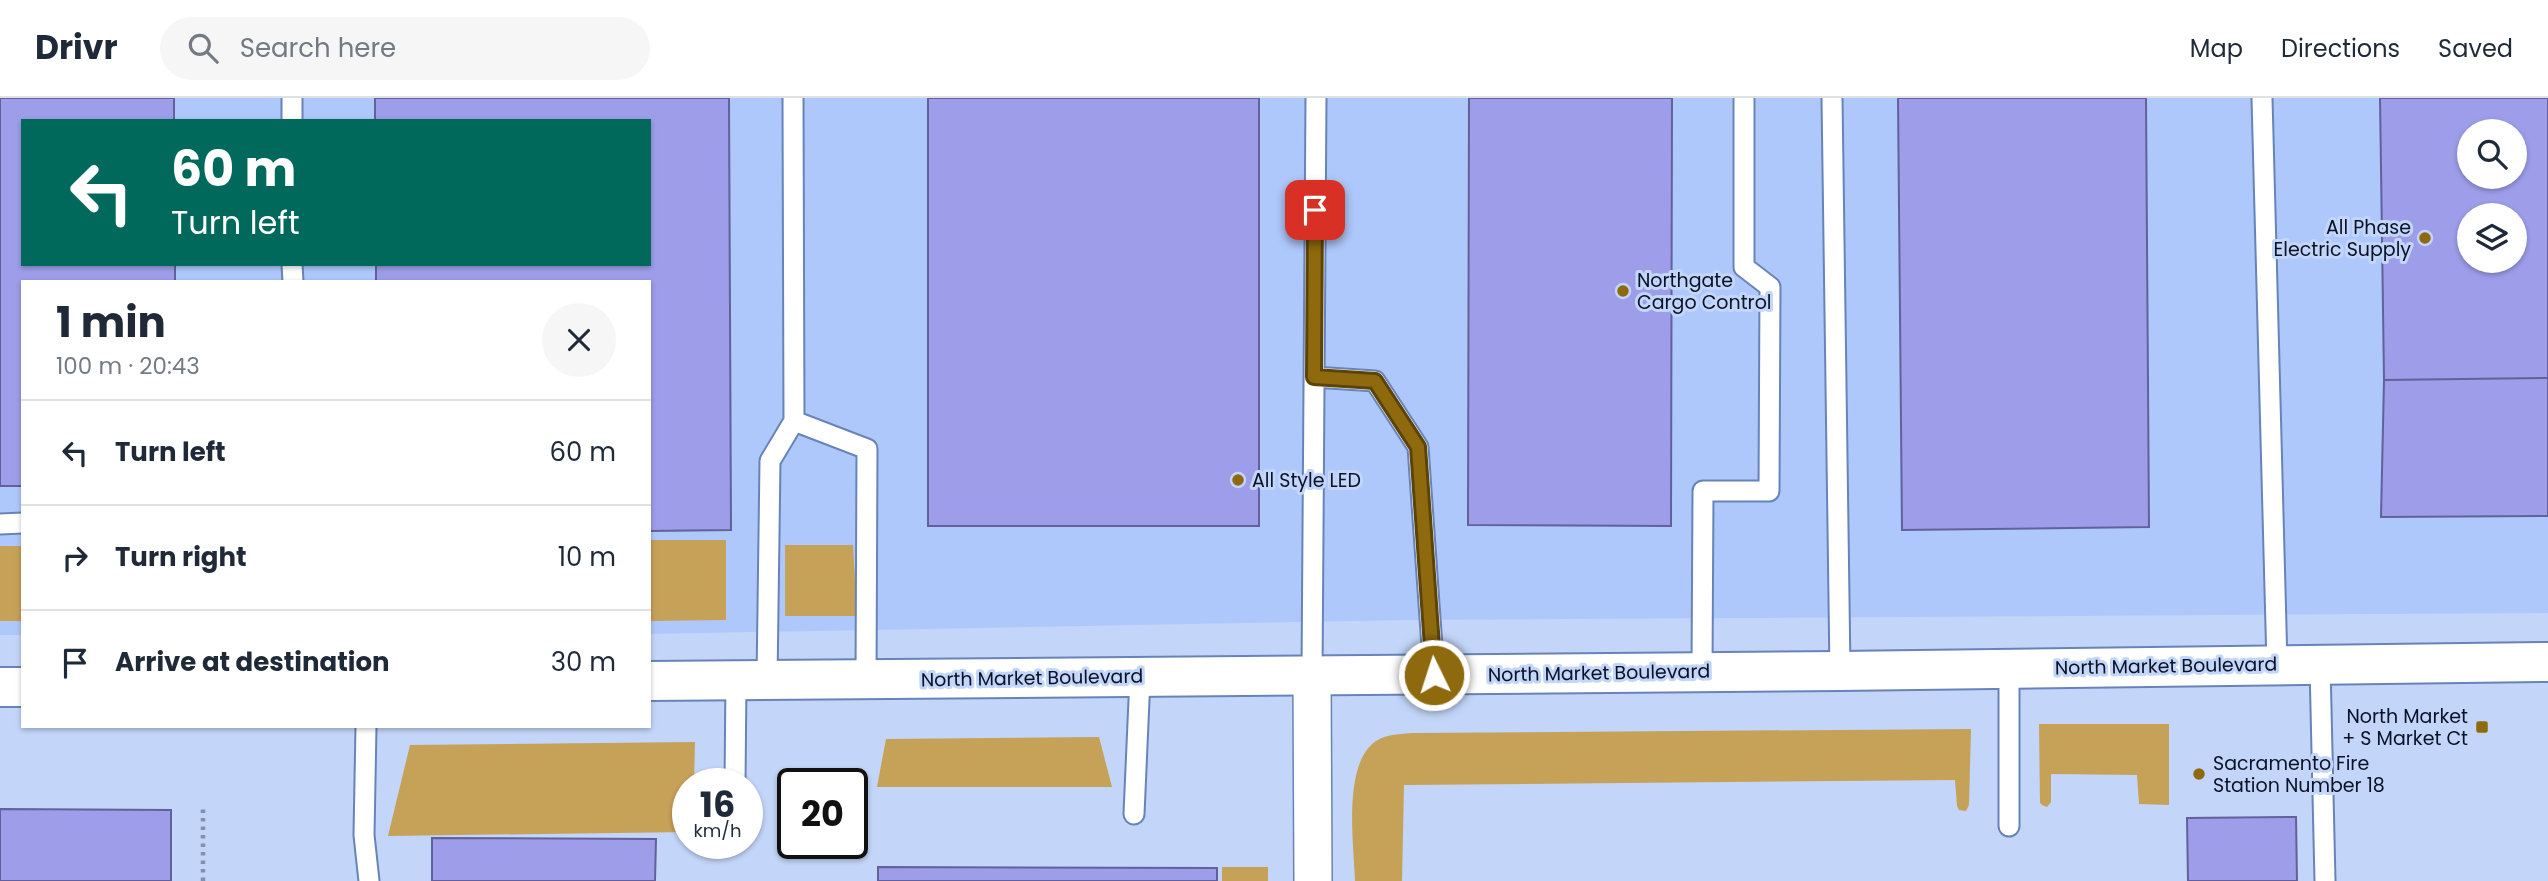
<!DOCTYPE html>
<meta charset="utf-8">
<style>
:root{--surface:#fff;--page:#f6f6f7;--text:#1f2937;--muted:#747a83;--line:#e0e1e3}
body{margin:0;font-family:Poppins,sans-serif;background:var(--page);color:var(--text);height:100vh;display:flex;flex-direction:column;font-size:26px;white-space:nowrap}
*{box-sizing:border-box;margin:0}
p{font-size:23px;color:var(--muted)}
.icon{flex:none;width:38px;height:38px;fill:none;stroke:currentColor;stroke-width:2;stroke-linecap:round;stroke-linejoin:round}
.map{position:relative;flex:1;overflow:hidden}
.details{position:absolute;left:21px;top:182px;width:630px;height:448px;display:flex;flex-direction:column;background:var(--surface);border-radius:0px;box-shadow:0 2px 5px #0004}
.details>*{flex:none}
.hud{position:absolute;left:21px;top:21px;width:630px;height:147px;border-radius:0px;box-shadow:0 2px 5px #0004;background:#00695c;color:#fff;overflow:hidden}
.buttons{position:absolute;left:2457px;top:21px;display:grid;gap:14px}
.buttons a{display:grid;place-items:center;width:70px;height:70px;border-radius:50%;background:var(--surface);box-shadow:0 2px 5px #0004;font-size:35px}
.speed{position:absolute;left:672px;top:670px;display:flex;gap:14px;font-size:35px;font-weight:700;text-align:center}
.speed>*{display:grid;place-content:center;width:91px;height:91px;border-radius:50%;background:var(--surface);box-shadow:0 2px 5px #0004;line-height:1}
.speed small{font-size:18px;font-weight:400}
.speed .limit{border:4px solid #111;border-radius:10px;background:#fff;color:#111}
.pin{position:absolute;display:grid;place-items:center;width:60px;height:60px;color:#fff;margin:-30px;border-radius:14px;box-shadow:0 4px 10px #0006}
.me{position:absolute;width:77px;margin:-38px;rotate:356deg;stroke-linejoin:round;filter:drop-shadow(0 0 5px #0008)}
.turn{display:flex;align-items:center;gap:24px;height:147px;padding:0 35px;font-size:32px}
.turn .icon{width:91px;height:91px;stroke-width:2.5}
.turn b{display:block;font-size:49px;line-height:60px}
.round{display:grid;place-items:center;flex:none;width:74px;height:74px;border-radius:37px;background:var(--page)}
.headline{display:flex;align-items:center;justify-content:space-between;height:119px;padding:0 35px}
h1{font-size:42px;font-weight:700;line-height:52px}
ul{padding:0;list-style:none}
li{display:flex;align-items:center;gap:21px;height:105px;padding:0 35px;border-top:2px solid var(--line)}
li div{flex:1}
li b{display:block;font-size:26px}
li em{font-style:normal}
header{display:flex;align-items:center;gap:42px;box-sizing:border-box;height:98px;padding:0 35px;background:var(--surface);border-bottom:2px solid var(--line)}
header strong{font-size:33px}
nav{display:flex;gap:38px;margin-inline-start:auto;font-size:24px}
.search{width:490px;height:63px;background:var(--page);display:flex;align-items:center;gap:18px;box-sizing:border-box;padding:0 24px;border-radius:38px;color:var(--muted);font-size:26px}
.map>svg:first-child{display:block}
.built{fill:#aec8fb;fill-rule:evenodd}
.green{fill:#c6a158}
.building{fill:#9d9dea;stroke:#626199;stroke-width:2;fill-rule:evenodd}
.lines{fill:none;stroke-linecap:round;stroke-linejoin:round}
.service-casing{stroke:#6883b8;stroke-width:23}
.minor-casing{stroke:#6883b8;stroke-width:40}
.secondary-casing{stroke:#6883b8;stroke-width:42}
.path{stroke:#8291af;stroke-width:4.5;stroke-dasharray:3.5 5;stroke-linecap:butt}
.service{stroke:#fff;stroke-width:19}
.minor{stroke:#fff;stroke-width:37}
.secondary{stroke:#fff;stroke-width:38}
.route-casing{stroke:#5c4408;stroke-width:18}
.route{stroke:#8e690d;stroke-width:12}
.poi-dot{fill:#8e690d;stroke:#c3d5f8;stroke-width:2.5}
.labels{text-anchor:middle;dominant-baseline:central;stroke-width:6;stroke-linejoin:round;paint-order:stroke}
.poi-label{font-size:19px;fill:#091226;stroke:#c3d5f8;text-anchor:start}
.street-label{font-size:19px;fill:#091226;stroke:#c3d5f8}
</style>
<header>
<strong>Drivr</strong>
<div class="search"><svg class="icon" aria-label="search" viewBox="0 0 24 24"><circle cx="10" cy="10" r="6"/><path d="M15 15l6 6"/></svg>Search here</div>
<nav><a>Map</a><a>Directions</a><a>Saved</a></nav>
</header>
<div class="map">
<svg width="2548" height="783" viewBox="0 0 2548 783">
<rect width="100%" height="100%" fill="#c3d5f8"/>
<path class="built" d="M0,0H2548V515L1405,522L649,536V184H23V537H0ZM23,23H649V166H23ZM2469,33H2515V79H2469ZM2469,117H2515V163H2469Z"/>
<path class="green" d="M649,442H726V522L649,523Z
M785,447H853L857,518H785Z
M0,448H23V523H0Z
M2039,626H2169V707L2139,706L2137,677L2051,676V704L2047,709L2042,707L2040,705Z
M1971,631L1969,707L1966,713L1959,712L1957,708L1955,682L1404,687L1402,783H1355C1354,747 1342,666 1376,643C1386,636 1401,636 1413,635Z
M1099,639L1112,689H877L886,641Z
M695,644L694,686H688V734L388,738L410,647Z
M1222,769H1268V783H1222Z"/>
<path class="building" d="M0,0H174V23H23V166H175V184H23V388H0Z
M375,0H729L731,432L649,433V184H376V166H649V23H375Z
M928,0H1259V428H928Z
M1469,0H1672L1671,428L1468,427Z
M1898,0H2146L2149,429L1902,432Z
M2380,0H2548V280L2384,282ZM2469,33H2515V79H2469ZM2469,117H2515V163H2469Z
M2548,280V418L2381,419L2384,282Z
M0,711L171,712V783H0Z
M2296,719L2297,783H2188L2187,720Z
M432,740L656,741L655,783H432Z
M878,769L1217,770V783H878Z"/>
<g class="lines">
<g class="service-casing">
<path id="service" d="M292,0V23
M793,0L794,323L867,351L866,582
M1832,0L1840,573
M2262,0L2277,567
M292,166L293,184
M1314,279L1375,283L1418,349L1434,577
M0,426L23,425
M2320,567L2325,783
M1702,574L1703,393H1769L1770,189L1744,169V0
M1312,578L1316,0
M767,582L770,363L794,323
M366,628L364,737L369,783
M735,686L736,582
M1134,716L1140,579
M2009,728V570"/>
</g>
<g class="minor-casing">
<path id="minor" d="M1312,578L1313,783"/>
</g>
<g class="secondary-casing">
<path id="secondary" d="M649,583L1840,573L2548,564
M0,589H23"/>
</g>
<path class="path" d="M203,783V711"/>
<use href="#service" class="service"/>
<use href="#minor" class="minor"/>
<use href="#secondary" class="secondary"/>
</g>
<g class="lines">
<g class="route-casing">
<path id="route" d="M1315,112L1314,279L1375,283L1418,349L1434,577"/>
</g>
<use href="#route" class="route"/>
</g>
<g class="poi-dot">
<circle cx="2425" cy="140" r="7"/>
<circle cx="1623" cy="193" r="7"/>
<circle cx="1238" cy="382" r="7"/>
<rect x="2475" y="622" width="14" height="14" rx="3.5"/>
<circle cx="2199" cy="676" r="7"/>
</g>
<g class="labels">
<g class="poi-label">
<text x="2411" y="129" text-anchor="end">All Phase<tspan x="2411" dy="22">Electric Supply</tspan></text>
<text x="1637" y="182">Northgate<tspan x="1637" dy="22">Cargo Control</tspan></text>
<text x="1252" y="382">All Style LED</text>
<text x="2468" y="618" text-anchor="end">North Market<tspan x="2468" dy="22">+ S Market Ct</tspan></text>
<text x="2213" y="665">Sacramento Fire<tspan x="2213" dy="22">Station Number 18</tspan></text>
</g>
<g class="street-label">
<text transform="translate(2166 568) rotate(-1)">North Market Boulevard</text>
<text transform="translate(1599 575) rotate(-1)">North Market Boulevard</text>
<text transform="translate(1032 580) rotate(-1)">North Market Boulevard</text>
</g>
</g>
</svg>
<div class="buttons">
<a><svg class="icon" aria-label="search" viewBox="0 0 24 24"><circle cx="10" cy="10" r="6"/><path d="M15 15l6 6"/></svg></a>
<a><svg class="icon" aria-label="layers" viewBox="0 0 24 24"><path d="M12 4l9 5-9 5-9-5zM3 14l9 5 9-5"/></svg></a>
</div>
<div class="speed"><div>16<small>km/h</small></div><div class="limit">20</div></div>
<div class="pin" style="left:1315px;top:112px;background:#d93025"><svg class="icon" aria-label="arrive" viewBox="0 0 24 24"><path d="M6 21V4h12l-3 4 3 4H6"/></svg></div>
<svg class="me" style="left:1434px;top:577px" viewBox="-20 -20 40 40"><circle r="17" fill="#8e690d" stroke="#fff" stroke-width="3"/><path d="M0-11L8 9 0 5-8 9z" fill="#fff"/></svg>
<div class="hud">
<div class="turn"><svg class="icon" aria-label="left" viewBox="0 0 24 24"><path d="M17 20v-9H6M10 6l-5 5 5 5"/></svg><div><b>60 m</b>Turn left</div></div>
</div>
<section class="details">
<div class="headline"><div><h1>1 min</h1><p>100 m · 20:43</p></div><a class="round"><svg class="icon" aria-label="close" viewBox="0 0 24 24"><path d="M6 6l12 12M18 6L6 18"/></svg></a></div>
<ul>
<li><svg class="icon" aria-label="left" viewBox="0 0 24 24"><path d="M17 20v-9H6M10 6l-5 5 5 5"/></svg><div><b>Turn left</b></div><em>60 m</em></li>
<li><svg class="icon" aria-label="right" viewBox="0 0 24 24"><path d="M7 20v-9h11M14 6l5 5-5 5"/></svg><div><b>Turn right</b></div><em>10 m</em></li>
<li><svg class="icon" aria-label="arrive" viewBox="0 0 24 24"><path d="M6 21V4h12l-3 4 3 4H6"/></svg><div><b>Arrive at destination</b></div><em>30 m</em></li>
</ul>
</section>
</div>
